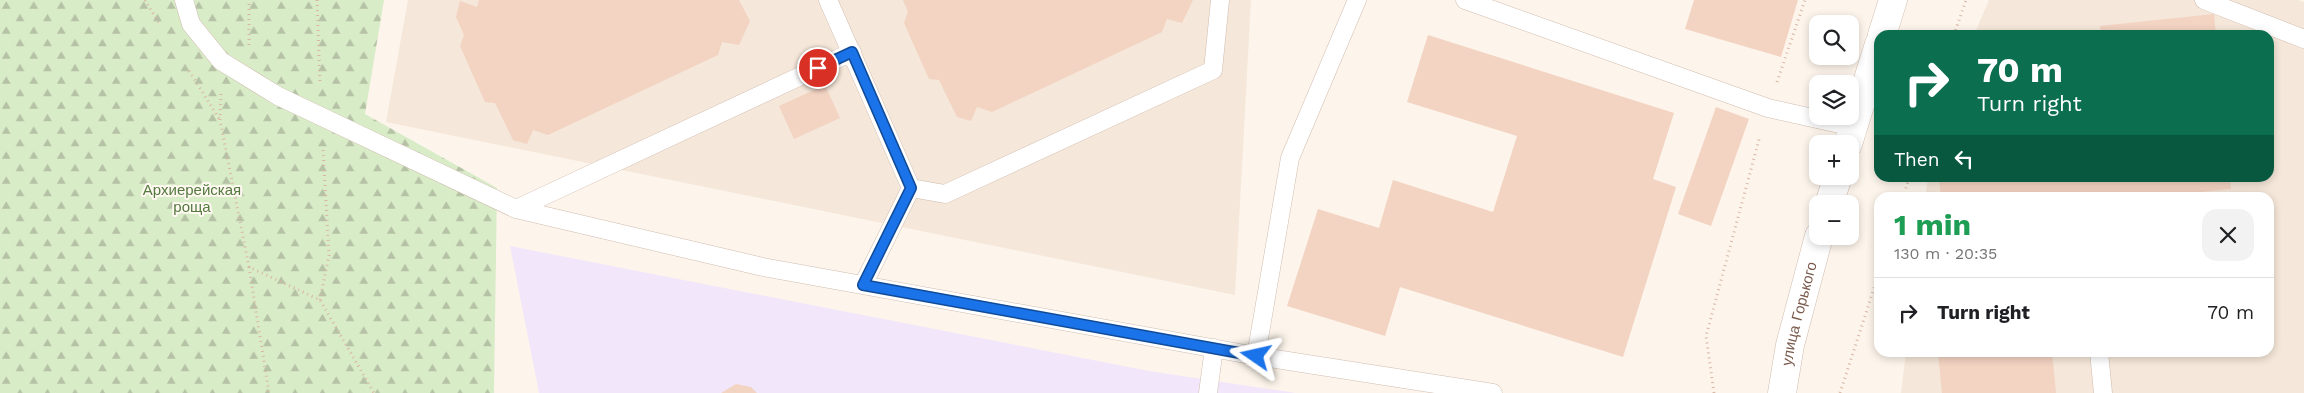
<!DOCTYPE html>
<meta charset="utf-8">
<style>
:root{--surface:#fff;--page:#f2f2f2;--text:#202124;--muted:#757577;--line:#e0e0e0}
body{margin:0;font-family:"Work Sans",sans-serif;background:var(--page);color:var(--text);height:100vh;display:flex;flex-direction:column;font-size:19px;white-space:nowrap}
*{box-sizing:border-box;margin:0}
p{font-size:16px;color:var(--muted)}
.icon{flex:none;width:28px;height:28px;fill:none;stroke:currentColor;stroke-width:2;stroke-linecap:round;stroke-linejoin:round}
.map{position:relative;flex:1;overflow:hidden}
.drawer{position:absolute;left:1874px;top:192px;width:400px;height:165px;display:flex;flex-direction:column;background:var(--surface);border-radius:15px;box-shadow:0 2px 8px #0003}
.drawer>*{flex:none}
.banner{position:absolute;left:1874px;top:30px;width:400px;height:152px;border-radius:15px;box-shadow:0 2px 8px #0003;background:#0b6e4f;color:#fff;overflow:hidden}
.fabs{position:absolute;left:1809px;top:15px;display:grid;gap:10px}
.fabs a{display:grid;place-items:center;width:50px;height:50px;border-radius:10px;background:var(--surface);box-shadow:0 2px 8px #0003;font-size:25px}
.pin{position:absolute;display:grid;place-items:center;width:42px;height:42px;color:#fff;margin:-21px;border:2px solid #fff;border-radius:50%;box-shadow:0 1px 5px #0007}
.me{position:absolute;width:55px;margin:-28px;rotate:281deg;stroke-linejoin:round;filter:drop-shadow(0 0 4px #0008)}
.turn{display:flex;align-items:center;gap:18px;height:105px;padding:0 20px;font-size:22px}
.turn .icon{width:65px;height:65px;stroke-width:2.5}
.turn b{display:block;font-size:35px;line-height:42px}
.then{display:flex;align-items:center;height:48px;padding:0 20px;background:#0003;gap:10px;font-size:19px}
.round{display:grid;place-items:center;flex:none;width:52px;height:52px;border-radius:15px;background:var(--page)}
.headline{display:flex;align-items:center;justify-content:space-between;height:85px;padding:0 20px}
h1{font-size:30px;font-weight:700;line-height:38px;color:#1e9e55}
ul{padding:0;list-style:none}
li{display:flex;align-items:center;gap:15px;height:70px;padding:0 20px;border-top:1px solid var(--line)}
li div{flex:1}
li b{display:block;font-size:19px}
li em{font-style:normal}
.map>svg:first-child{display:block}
.residential{fill:#f5e7d9}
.education{fill:#f2e7fa}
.forest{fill:url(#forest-firs)}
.building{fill:#f3d3c2}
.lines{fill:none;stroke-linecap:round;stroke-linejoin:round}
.service-casing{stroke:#d1bcaf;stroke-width:19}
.minor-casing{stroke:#d1bcaf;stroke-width:29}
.path{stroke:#d9b6a4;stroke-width:3;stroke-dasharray:1 4;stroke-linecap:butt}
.service{stroke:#fff;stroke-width:18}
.minor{stroke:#fff;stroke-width:28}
.route-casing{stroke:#114b97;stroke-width:12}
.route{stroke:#1a73e8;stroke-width:9}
.labels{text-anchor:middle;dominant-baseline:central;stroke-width:4;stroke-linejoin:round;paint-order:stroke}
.park-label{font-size:15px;fill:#557a41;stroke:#fff9f2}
.street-label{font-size:15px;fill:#7a5a4c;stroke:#fff9f2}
</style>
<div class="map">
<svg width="2304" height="393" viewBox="0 0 2304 393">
<defs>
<pattern id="forest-firs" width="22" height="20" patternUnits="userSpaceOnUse" patternTransform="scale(1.25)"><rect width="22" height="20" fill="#d9ecc8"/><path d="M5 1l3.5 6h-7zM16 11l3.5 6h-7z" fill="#b5c2a5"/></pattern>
</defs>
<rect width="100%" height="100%" fill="#fdf5eb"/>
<path class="residential" d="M408,0H1251L1235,295L386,122Z
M1989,0H2298L2304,2V393H1901L1906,353L2269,352V198L1925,197L1928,178H2269V35H1974Z"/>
<path class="education" d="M510,246L1149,371L1296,393H539Z"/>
<path class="forest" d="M0,0H384L365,114L497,188L494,393H0Z"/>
<path class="building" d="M479,0H739L750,21L739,45L722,42L718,55L548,135L533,130L527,144L513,140L495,103L485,102L460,46L464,35L456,17L460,1L477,7Z
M903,0H1193L1182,23L1167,19L1162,32L992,112L977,107L971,121L957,117L939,80L929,79L904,23L908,12Z
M1694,0H1798L1781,57L1685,29Z
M2214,14L2216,35H2101L2100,26Z
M1428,35L1674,113L1653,179L1676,187L1623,357L1400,287L1385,336L1287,306L1318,209L1379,228L1393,180L1493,212L1517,136L1407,102Z
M825,85L840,118L794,139L779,106Z
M1716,107L1749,119L1711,226L1678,214Z
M1939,178H2230L2231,189L2143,198H1941Z
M1938,352H2052L2056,393H1942Z
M736,384L751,387L757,393H721Z"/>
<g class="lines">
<g class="service-casing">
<path id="service" d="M184,0L191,24L221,61L278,96L516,209L763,267L1256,356L1493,393
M828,0L911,188L863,285
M1465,0L1768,108L1853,127
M2204,0L2304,39
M911,188L945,194L1213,70L1220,0
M516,209L852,52
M2099,352L2103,393
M1256,356L1290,158L1357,0
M1208,393L1214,348"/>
</g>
<g class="minor-casing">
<g id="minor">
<path d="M1882,35L1893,0"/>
<path d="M1848,144L1879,44"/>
<path d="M1829,204L1838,176"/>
<path id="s1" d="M1782,393L1790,345L1819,236"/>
</g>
</g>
<path class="path" d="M145,0L159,23
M317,0L320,84
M1954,35L1966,0
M249,45V0
M189,71L220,120
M1777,82L1805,0
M221,94L220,120L249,267L320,300L374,393
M1903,198L1909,178
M249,267L269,393
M320,300L329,255L323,148
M1714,393L1706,336L1760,136
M1840,393L1879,273"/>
<use href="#service" class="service"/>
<use href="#minor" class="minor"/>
</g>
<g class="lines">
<g class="route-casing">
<path id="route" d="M818,68L852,52L911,188L863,285L1256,356"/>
</g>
<use href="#route" class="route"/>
</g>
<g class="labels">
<g class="park-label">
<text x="192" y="190">Архиерейская<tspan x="192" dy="17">роща</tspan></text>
</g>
<g class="street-label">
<text stroke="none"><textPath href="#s1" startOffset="81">улица Горького</textPath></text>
</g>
</g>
</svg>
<div class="fabs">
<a><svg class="icon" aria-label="search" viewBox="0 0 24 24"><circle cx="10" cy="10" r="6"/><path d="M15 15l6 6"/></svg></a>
<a><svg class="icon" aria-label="layers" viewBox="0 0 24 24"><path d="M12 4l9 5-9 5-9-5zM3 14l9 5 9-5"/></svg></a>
<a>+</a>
<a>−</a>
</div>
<div class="pin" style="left:818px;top:68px;background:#d93025"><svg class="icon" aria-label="arrive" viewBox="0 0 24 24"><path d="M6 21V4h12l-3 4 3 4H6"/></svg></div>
<svg class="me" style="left:1256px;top:356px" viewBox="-20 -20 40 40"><path d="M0-17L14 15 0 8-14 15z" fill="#1a73e8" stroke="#fff" stroke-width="4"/></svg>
<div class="banner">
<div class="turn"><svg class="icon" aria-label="right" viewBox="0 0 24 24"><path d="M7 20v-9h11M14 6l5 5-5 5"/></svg><div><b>70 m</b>Turn right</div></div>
<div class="then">Then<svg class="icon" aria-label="left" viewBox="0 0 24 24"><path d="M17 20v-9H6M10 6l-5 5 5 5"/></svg></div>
</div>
<section class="drawer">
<div class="headline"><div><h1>1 min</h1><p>130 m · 20:35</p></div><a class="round"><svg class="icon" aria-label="close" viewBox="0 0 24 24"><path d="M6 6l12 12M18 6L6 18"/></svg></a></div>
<ul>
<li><svg class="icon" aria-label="right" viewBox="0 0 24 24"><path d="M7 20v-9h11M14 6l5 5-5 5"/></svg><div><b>Turn right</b></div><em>70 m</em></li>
</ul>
</section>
</div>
